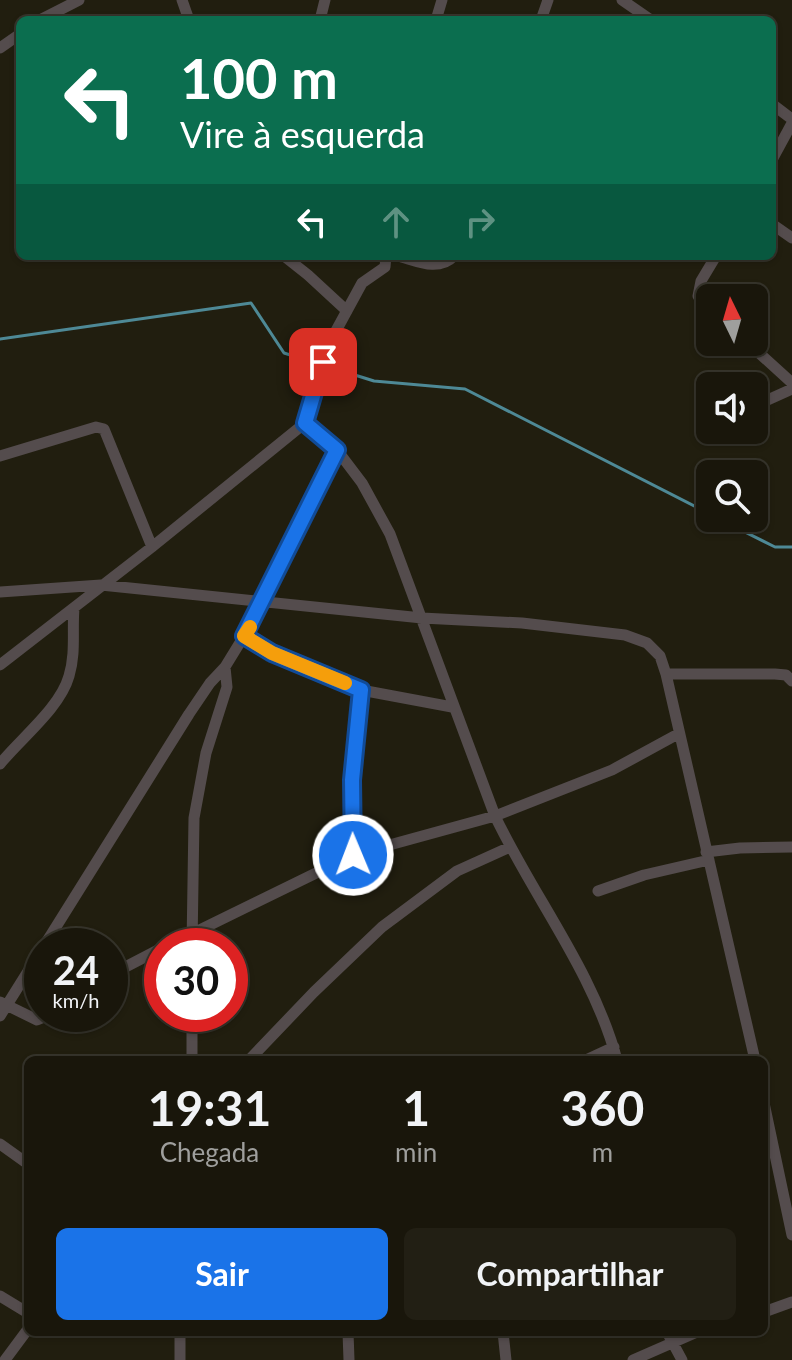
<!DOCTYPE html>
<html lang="pt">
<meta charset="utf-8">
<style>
:root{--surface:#19160b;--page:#221f14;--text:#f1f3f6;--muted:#9f9f9d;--line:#37352c;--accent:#1a73e8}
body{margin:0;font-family:Lato,sans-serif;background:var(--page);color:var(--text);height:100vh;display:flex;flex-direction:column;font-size:30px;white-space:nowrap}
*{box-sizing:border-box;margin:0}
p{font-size:26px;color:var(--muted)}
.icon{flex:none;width:44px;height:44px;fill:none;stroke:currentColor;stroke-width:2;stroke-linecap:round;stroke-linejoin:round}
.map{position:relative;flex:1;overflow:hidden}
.drawer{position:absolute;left:24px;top:1056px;width:744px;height:280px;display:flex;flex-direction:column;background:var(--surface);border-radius:12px;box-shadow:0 2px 6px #0004,0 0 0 2px var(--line)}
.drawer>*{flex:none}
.banner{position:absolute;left:16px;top:16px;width:760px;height:244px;border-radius:12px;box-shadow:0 2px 6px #0004,0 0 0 2px var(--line);background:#0b6e4f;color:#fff;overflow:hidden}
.needle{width:52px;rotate:355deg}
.tools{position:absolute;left:696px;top:284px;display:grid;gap:16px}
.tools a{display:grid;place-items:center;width:72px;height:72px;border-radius:12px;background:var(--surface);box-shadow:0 2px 6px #0004,0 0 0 2px var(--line);font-size:40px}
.speed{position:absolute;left:24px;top:928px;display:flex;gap:16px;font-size:40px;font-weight:700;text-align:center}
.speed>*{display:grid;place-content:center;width:104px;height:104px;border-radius:50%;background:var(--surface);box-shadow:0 2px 6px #0004,0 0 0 2px var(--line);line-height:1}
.speed small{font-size:20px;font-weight:400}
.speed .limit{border:12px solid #d22;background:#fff;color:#111}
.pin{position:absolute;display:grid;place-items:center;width:68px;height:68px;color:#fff;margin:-34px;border-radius:16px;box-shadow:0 4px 12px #0006}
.me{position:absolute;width:88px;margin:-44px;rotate:359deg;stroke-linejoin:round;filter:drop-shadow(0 0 6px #0008)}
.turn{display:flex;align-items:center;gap:28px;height:168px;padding:0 32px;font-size:36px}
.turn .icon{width:104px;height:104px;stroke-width:2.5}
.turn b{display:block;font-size:56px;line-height:68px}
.lanes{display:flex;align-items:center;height:76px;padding:0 32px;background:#0003;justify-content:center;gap:40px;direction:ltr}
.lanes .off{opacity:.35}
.eta{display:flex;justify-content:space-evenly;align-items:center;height:136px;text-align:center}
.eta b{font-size:48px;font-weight:700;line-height:56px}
.cta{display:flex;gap:16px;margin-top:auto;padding:16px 32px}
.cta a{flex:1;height:92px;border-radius:12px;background:var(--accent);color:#fff;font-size:32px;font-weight:700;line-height:92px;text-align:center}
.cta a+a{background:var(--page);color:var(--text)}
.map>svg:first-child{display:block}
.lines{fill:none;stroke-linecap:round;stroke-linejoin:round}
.stream{stroke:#4e8996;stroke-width:3}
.minor{stroke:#544c4d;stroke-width:11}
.route-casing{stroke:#114b97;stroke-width:20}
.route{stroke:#1a73e8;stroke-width:14}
.slow{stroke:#f59e0b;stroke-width:14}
</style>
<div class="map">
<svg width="792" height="1360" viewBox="0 0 792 1360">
<rect width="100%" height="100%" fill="#211e0f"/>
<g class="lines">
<path class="stream" d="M0,339L251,303L284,353L319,364
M326,366L374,381L465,389L710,514
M717,518L775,547H792"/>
<path class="minor" d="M182,0L189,20
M622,0L651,20
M40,20L79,0
M320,20L325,0
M436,20L442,0
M541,20L548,0
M0,48L20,34
M772,104L792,119
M772,160L792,123
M772,224L792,238
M284,256L308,275L347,311
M398,256C417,261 438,272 454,256
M710,311L698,296L701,281L716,256
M747,342L792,383
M754,406L792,389
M337,450L362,483L390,534L495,816C534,898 593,971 617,1060
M0,456L96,427L104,429L152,547
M0,592L101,585L422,618L522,623L625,635L647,643L660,656L666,674H775L786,675L792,681
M244,636L272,653L361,690L452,707
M0,665L152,547L305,423L331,340L362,283L385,267L386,256
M666,674L755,1060
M0,764C21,738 60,708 69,676C76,653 72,631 74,608
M706,852L740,848L792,847
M353,855L352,780L361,690
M598,891L644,875L709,860
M44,946L189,714L210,683L225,667L244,636L337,450L305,423
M167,946L353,855L495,816L612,770L678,734
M192,946L194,818L206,753L227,687L225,667
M110,975L162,948
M0,1002L37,1020L52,1014
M192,1014V1060
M0,1016L42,949
M249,1060L314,992L382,927L457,871L510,847
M586,1060L614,1047
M764,1103L792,1235
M0,1144L28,1164
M0,1296L28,1313
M764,1312L792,1302
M348,1332L349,1360
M503,1332L506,1360
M667,1332L682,1360
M5,1360L28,1329
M180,1360V1332
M633,1360L697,1332"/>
</g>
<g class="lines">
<g class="route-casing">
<path id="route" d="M323,362L305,423L337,450L244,636L272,653L361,690L352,780L353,855"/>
</g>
<use href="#route" class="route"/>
<path class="slow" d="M250,627L244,636L272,653L345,683"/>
</g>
</svg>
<div class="tools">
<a><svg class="needle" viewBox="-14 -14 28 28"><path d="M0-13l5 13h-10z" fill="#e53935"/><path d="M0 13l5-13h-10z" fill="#9f9f9d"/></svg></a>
<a><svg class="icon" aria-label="sound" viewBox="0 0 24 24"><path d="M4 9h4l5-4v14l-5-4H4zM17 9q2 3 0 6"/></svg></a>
<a><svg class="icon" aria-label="search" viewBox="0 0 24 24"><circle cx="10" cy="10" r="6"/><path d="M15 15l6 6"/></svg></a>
</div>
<div class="speed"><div>24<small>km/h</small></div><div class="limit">30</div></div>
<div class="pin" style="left:323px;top:362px;background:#d93025"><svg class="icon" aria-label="arrive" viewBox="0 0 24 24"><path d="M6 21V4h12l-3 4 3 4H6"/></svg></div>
<svg class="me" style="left:353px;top:855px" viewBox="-20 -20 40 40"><circle r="17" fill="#1a73e8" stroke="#fff" stroke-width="3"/><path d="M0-11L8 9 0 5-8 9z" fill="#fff"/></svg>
<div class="banner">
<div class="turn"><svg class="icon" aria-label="left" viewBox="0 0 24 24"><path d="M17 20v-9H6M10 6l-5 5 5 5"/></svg><div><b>100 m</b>Vire à esquerda</div></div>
<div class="lanes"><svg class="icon" aria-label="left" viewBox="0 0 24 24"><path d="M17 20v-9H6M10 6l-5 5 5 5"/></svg><svg class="icon off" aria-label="ahead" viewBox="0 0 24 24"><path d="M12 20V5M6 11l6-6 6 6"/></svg><svg class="icon off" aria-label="right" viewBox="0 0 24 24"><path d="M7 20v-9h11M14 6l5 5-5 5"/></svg></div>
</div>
<section class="drawer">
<div class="eta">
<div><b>19:31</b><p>Chegada</p></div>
<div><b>1</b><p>min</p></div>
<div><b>360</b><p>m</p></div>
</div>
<div class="cta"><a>Sair</a><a>Compartilhar</a></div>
</section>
</div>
